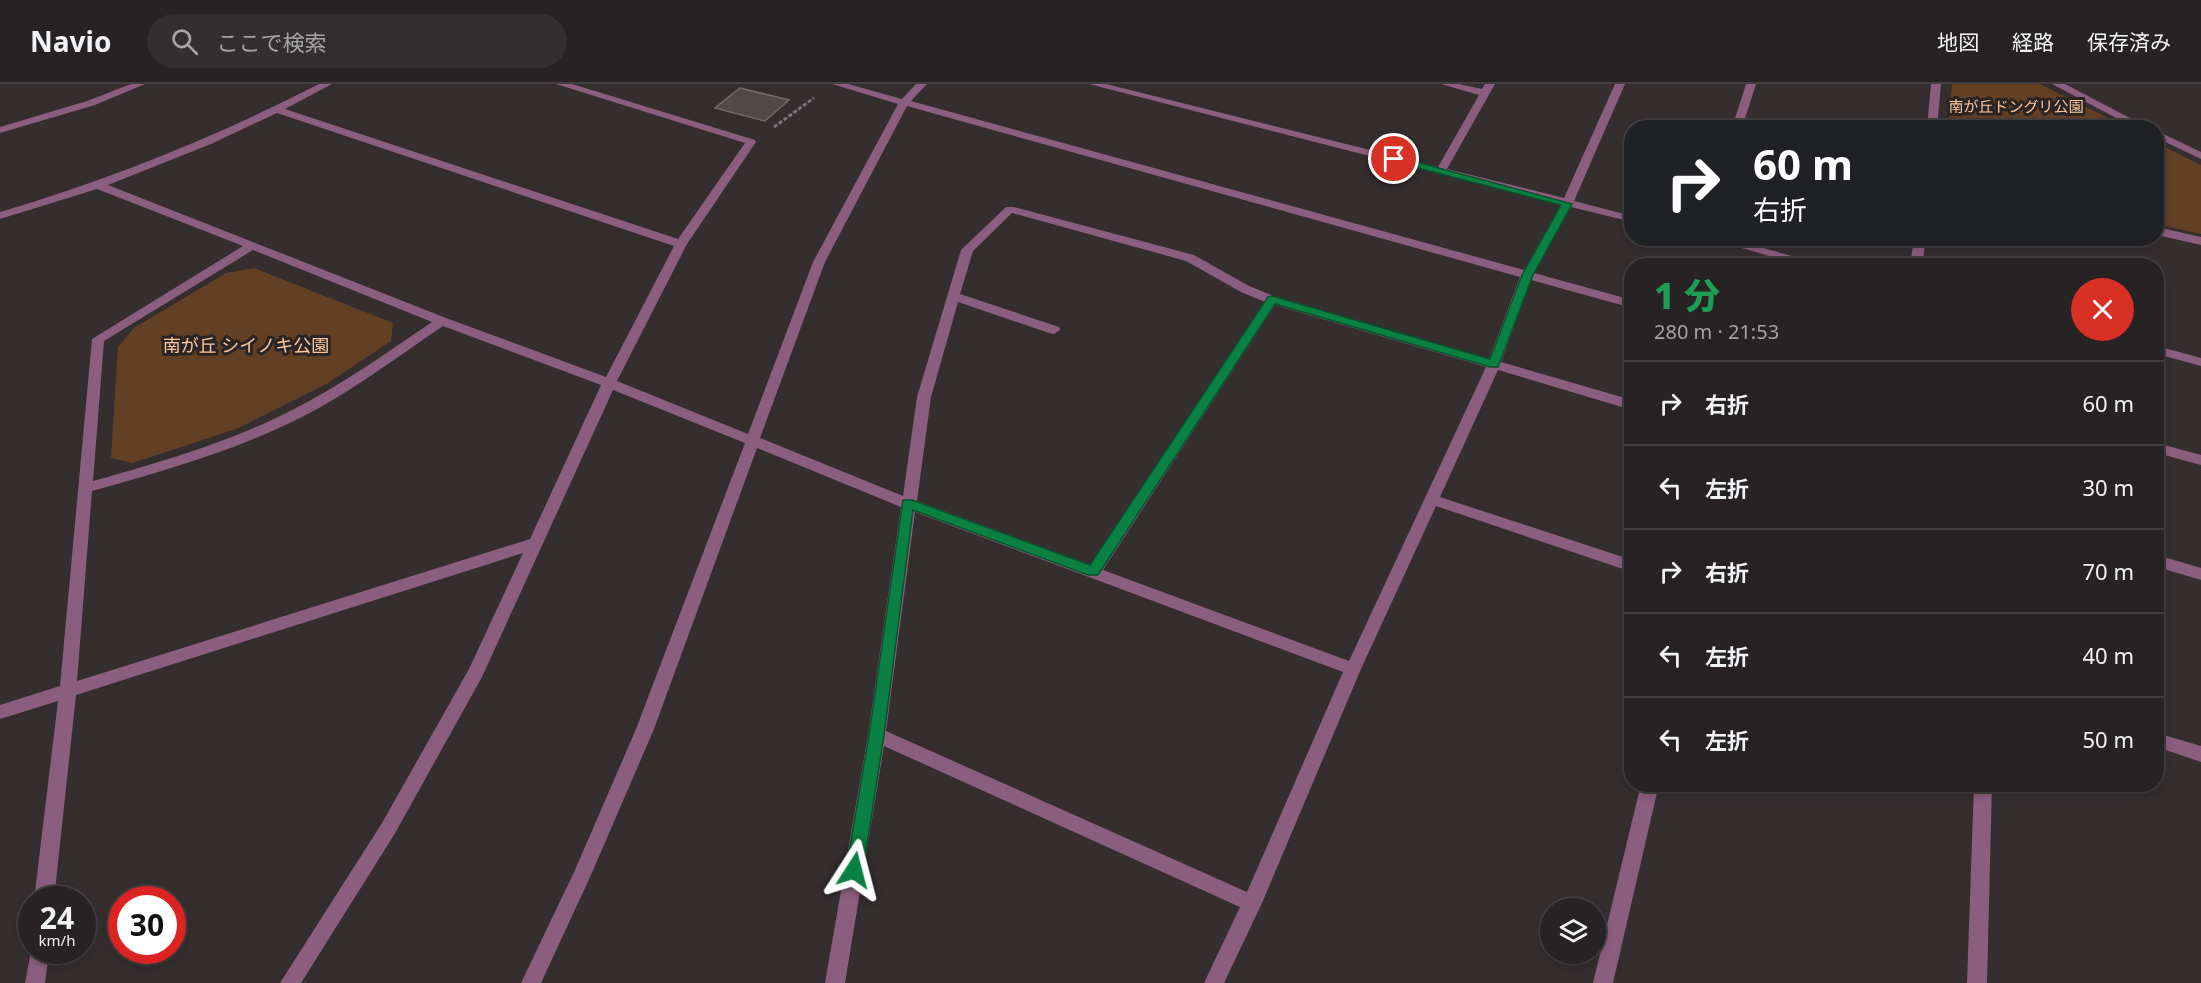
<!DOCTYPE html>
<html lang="ja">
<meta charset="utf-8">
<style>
:root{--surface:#272223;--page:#332f30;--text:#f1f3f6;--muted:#a4a4a6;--line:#433f41}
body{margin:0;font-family:"Noto Sans","Noto Sans JP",sans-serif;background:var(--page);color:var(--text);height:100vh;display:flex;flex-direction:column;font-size:22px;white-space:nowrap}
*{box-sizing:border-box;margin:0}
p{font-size:20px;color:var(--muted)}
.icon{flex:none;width:33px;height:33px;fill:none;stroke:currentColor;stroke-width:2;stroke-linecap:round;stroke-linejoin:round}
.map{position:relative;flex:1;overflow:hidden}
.drawer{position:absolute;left:1624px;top:174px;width:540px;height:534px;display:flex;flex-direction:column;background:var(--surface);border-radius:24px;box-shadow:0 3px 9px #0003,0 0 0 2px var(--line)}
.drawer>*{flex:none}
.banner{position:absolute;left:1624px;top:36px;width:540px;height:126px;border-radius:24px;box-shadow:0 3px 9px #0003,0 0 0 2px var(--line);background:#202124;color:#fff;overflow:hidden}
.tools{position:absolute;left:1540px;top:814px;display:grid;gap:12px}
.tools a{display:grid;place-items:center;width:66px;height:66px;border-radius:50%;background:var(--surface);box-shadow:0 3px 9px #0003,0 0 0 2px var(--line);font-size:30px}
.speed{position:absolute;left:18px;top:802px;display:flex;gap:12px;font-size:30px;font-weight:700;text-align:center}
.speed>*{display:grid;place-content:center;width:78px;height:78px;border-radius:50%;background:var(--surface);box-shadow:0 3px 9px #0003,0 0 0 2px var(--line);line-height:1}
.speed small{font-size:15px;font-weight:400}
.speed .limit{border:9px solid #d22;background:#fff;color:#111}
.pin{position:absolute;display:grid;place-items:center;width:51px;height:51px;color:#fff;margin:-26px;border:3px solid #fff;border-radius:50%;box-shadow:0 2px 6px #0007}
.me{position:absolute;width:66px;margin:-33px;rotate:9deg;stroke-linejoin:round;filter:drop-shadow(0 0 4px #0008)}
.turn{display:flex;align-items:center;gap:21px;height:126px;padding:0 30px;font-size:27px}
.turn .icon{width:78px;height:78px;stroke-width:2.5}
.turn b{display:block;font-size:42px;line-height:51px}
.round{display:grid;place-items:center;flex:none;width:63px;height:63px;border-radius:32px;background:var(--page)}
.overview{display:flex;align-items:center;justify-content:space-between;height:102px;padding:0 30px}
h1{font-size:36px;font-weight:800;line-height:45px;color:#1e9e55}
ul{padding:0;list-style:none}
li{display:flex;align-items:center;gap:18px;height:84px;padding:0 30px;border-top:2px solid var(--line)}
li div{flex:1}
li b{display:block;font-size:22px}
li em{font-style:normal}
header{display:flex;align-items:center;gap:36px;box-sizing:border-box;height:84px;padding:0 30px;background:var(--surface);border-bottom:2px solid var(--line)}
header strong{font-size:28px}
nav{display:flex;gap:33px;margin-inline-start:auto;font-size:21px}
.search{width:420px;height:54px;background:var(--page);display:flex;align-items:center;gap:15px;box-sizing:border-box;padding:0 21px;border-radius:33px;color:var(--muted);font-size:22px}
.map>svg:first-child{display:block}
.green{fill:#634024}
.building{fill:#4f4948;stroke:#726b6a;stroke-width:1.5}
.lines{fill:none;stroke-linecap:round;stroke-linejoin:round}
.path{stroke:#7b7677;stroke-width:3;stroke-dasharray:4 2;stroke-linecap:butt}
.minor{fill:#8b5d7e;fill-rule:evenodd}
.route{fill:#0b8043;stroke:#07532c;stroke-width:1.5}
.labels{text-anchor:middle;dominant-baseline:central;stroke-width:6;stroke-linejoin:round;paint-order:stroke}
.far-park-label{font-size:15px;fill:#fcc79d;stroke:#2a2425}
.park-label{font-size:18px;fill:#fcc79d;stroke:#2a2425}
</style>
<header>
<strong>Navio</strong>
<div class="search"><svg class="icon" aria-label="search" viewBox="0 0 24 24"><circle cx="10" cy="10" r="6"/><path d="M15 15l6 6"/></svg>ここで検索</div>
<nav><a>地図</a><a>経路</a><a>保存済み</a></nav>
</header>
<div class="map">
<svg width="2201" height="899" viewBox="0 0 2201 899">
<rect width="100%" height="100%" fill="#342e2f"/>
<path class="green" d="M1952,0H2040L2126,43H1948Z
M2157,59L2201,81V150L2157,140Z
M254,184L393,239L391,257L328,299L236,345L132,379L111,374L118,263L134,244L226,189Z"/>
<path class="building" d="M740,4L789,16L765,37L715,24Z"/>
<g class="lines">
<path class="path" d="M774,43L814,14"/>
<path class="minor" d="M131,0H145L95,21L0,49V43L87,17Z
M319,0H332L285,25L678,155L745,59L556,0H572L755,56L756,58L687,160L617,297L748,350L813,178L898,20L832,0H848L902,15L916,0H927L911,17L1524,186L1561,121L1089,0H1106L1438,83L1479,11L1441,0H1459L1482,5L1485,0H1495L1447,85L1564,114L1615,0H1625L1574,117L1632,132V138L1571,123L1534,189L1632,216V224L1531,196L1501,278L1632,316V326L1498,286L1440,413L1632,476V488L1436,422L1361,585L1262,819L1224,899H1204L1240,823L884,662L845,899H825L868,651L901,423L757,364L654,645L591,791L541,899H521L575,786L636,645L745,359L613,306L482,593L394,751L301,899H280L382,739L469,585L523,469L76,611L54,816H34L58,617L0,635V621L60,602L92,255L243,162L97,105L0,135V128C111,95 216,53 319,0ZM907,22L1520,193L1489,275L1276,213L1249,202L1194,171L1014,123H1006L961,166L917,313L903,412L760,354L825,178ZM277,29L674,162L606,293L446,234L108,101L211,60ZM1012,129L1186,177L1241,208L1265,218L1090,481L917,417L931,313L958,218L1049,249L1054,250L1060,246L1059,243L960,210L973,167ZM253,166L432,238C386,269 342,301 292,326C230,358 161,378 93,397L104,257ZM1275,221L1486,283L1349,577L1103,486ZM443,242L601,301L530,455L77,597L92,407C163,387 234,367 300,334C351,308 396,274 443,242ZM915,428L1343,588L1247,808L886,647Z
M1746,0H1756L1742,44H1732Z
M1931,0H1941L1937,44H1927Z
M2052,0H2065L2149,44H2135Z
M2157,47L2201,68V75L2157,54Z
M2157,143L2201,153V161L2157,151Z
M1707,154H1729L1826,182H1804Z
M1914,154H1926L1922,182H1910Z
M2157,262L2201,274V282L2157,270Z
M2157,359L2201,371V381L2157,369Z
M2157,471L2201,484V496L2157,483Z
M2157,649L2201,662V678L2157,663Z
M1641,700H1659L1613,899H1593Z
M1974,700H1992L1987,899H1967Z
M32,862V867H49L45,899H25Z"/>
</g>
<path class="route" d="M1394,72L1572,120L1533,191L1498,283H1490L1275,220L1098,491H1088L913,426L884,651L863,786L860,792L854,794L848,792L846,786L869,651L903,416H912L1090,481L1268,213L1272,212L1490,275L1522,191L1561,121L1391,77L1389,75Z"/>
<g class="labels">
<g class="far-park-label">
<text x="2016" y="22">南が丘ドングリ公園</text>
</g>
<g class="park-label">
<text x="246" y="261">南が丘 シイノキ公園</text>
</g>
</g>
</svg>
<div class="tools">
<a><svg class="icon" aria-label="layers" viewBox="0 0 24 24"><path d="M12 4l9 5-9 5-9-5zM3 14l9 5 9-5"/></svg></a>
</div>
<div class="speed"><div>24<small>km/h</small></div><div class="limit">30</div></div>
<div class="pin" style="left:1394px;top:75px;background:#d93025"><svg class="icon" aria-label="arrive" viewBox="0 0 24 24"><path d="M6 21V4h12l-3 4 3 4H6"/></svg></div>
<svg class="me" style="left:854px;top:786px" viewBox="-20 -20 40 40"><path d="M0-17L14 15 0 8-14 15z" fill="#0b8043" stroke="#fff" stroke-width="4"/></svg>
<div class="banner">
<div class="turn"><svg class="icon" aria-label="right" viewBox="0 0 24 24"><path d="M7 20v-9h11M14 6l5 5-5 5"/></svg><div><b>60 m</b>右折</div></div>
</div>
<section class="drawer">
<div class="overview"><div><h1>1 分</h1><p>280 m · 21:53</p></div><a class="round" style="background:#d93025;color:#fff"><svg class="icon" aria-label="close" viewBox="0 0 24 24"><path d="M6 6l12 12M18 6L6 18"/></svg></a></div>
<ul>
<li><svg class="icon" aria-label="right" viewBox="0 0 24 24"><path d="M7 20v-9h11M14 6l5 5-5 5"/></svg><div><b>右折</b></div><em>60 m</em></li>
<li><svg class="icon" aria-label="left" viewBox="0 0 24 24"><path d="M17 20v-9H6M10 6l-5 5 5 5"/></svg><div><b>左折</b></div><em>30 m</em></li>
<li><svg class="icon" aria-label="right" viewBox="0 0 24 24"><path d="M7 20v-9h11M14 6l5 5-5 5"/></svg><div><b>右折</b></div><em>70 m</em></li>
<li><svg class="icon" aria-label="left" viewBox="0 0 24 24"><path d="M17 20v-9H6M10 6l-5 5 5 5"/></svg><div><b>左折</b></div><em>40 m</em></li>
<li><svg class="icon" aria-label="left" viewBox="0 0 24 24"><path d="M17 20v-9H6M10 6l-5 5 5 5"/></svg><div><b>左折</b></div><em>50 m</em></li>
</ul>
</section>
</div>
